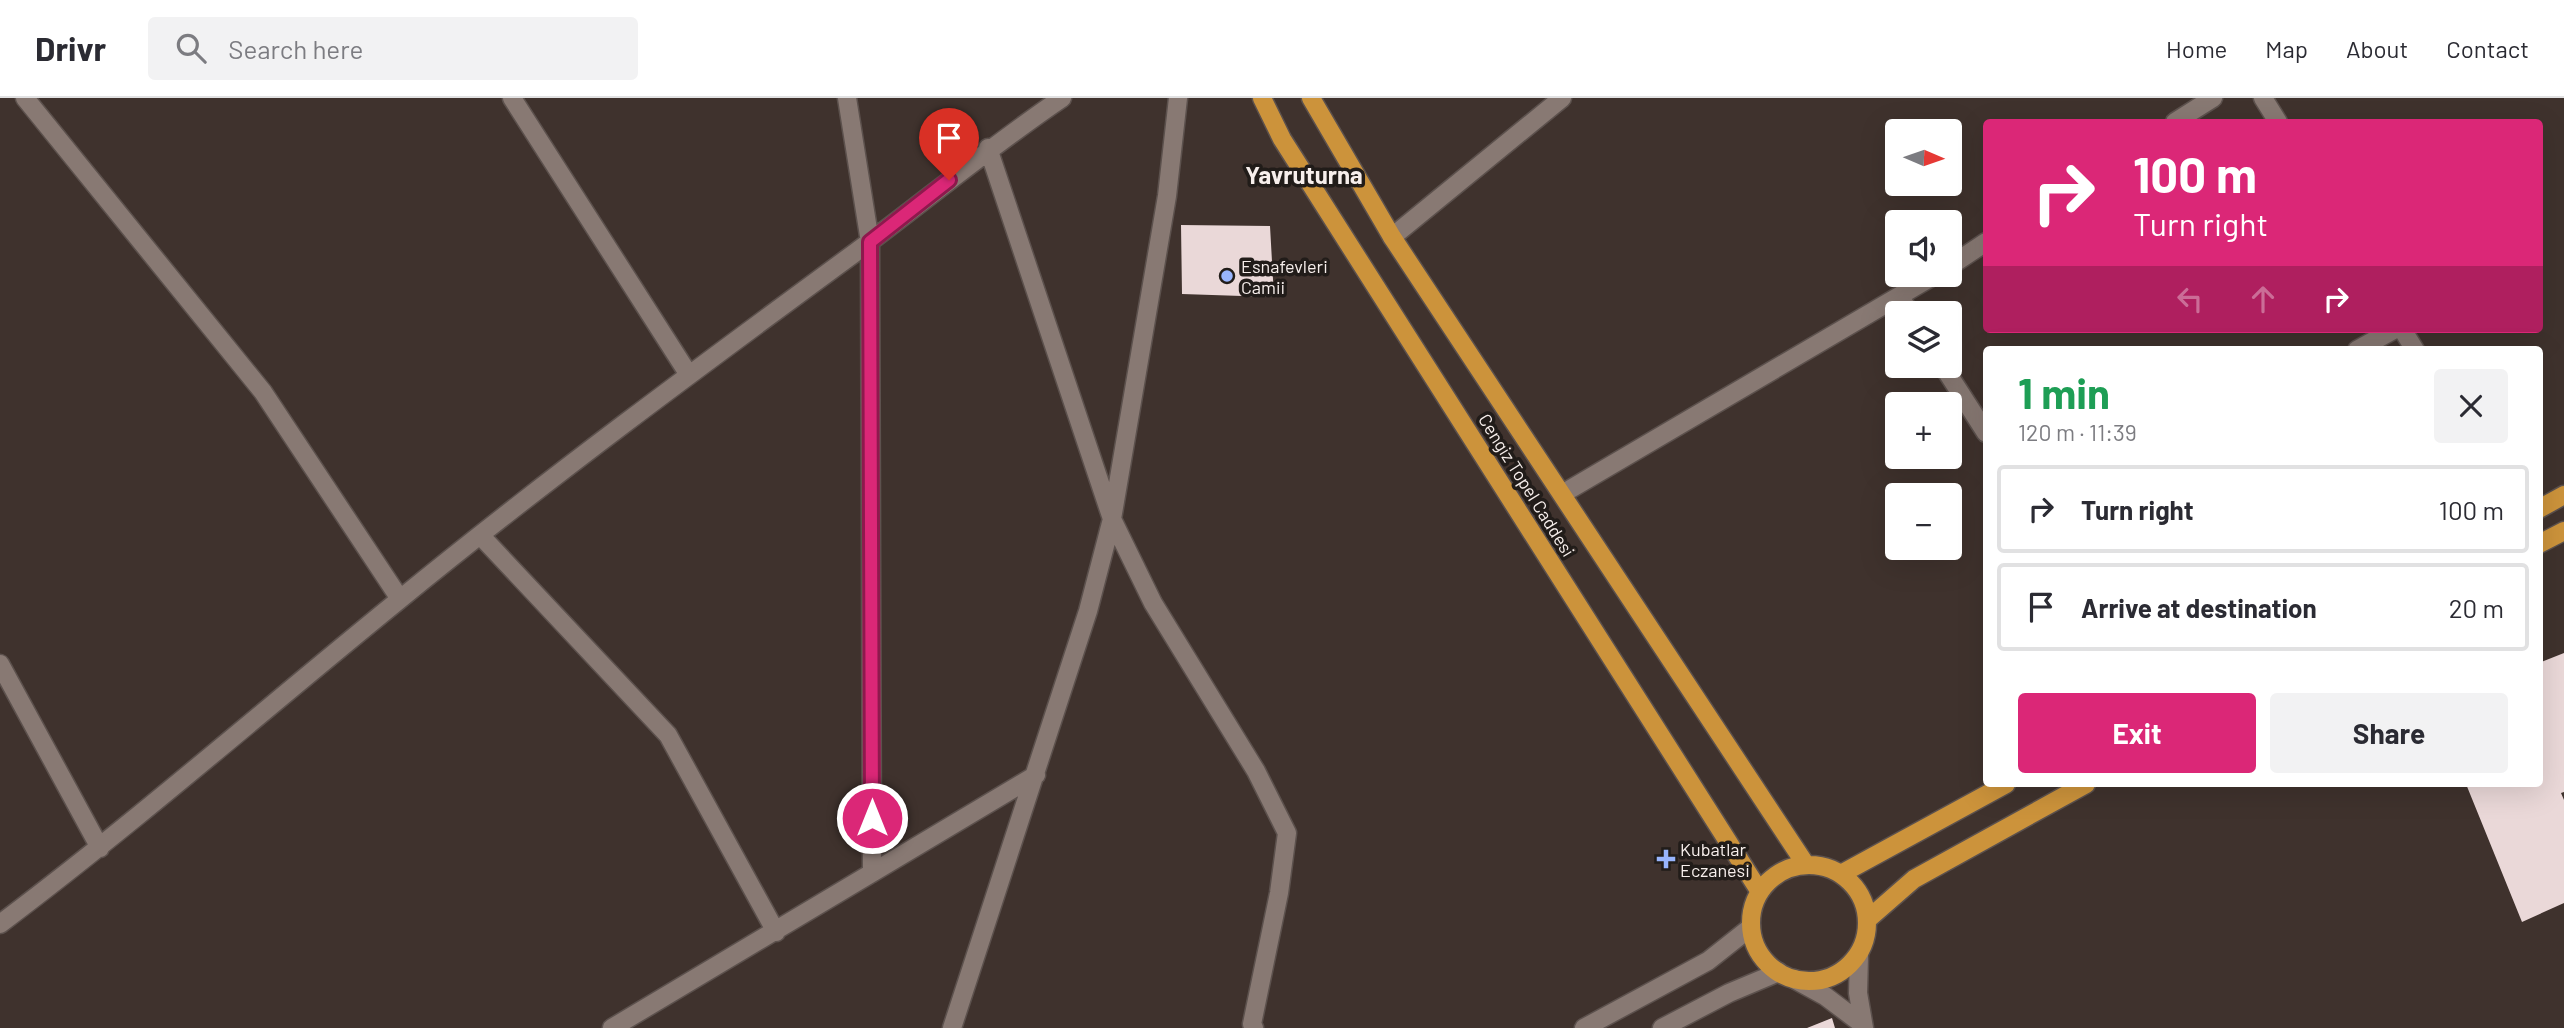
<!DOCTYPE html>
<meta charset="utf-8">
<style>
:root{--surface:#fff;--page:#f2f2f3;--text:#2b2b33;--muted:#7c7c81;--line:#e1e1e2;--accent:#db2777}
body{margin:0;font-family:Barlow,sans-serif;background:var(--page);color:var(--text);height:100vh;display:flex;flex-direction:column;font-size:26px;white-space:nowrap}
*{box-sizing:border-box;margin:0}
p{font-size:23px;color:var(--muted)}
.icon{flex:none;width:38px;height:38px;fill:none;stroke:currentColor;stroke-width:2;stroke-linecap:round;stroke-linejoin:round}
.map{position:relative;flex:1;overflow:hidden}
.sheet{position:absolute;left:1983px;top:248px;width:560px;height:441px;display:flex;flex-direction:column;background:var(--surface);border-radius:7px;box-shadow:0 7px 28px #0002}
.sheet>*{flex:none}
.hud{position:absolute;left:1983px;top:21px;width:560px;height:214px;border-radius:7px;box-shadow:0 7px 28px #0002;background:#db2777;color:#fff;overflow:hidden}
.needle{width:46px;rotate:92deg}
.buttons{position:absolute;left:1885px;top:21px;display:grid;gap:14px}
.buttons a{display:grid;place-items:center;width:77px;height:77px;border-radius:7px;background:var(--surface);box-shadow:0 7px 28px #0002;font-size:35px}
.pin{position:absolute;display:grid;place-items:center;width:60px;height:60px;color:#fff;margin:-72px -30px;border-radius:50% 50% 50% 0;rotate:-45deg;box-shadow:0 0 7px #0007}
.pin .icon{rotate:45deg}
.me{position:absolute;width:77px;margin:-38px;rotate:0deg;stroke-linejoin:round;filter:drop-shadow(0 0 5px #0008)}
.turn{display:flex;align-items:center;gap:24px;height:147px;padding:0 35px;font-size:32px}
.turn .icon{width:91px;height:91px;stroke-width:2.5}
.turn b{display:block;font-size:49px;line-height:60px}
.lanes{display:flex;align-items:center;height:66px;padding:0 35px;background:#0003;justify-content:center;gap:35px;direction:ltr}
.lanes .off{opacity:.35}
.round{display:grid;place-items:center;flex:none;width:74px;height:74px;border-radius:7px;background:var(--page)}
.headline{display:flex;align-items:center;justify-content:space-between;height:119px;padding:0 35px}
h1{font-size:42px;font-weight:700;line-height:52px;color:#1e9e55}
.action{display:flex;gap:14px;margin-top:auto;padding:14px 35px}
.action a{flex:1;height:80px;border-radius:7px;background:var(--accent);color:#fff;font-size:28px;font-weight:700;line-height:80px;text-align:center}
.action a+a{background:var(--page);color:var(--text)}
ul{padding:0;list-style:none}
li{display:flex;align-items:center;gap:21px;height:88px;margin:0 14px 10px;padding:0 21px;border:4px solid var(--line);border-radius:7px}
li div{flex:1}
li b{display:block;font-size:26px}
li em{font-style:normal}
header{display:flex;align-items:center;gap:42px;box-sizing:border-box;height:98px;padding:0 35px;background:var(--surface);border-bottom:2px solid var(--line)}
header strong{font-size:33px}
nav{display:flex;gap:38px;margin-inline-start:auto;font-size:24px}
.search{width:490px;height:63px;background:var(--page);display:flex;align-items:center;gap:18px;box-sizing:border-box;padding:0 24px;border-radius:7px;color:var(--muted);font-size:26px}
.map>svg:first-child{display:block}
.building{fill:#ead8d8}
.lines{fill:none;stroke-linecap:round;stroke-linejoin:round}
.minor-casing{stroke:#5c514d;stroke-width:21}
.major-casing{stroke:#5c514d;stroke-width:21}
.minor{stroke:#887973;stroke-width:18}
.major{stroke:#cc933b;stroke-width:18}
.route-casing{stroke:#8e194d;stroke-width:18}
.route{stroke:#db2777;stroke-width:12}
.poi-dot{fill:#98b5fd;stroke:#211c19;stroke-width:2.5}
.labels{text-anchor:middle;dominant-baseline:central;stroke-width:7;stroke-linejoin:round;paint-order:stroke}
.poi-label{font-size:18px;fill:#f7efec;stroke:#211c19;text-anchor:start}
.street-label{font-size:18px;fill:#f7efec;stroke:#211c19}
.district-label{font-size:24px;font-weight:bold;fill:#f7efec;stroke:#211c19}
</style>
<header>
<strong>Drivr</strong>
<div class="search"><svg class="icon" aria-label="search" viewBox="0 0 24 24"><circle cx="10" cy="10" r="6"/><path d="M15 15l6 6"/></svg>Search here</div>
<nav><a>Home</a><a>Map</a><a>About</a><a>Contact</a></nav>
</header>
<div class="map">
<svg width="2564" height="930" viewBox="0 0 2564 930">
<rect width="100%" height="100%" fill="#3f322d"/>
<path class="building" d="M1181,127L1270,128L1274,199L1182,196Z
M2564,555V694L2561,695L2564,702V805L2522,824L2466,686H2539V565Z
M1832,920L1835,930H1807Z"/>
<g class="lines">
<g class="minor-casing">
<path id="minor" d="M25,0L263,294L400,501
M512,0L689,277
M847,0L870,144L872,775
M2263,0L2278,24
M2175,24L2213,0
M988,50L1112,421L1153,505L1256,673L1287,735L1279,795L1252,926L1254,930
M1392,139L1562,0
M1950,168L1986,144
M1900,199L1910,215
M2402,231L2415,252
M2357,252L2395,231
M1943,268L1986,335
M1562,396L1935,177
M480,437L668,637L776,834
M0,566L100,750
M0,826C137,723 266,610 399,502C547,381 702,267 856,154C925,103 991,48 1062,0
M1859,858L1858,895L1864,930
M1794,881L1825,898L1862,926
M612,930L1036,677
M952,930L1088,513L1112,421L1167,98L1178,0
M1584,930L1708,863L1751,829
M1662,930L1729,895L1779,874"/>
</g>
<g class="major-casing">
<path id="major" d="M1262,0L1282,41L1760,794
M1311,0L1392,139L1806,767
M2539,411L2564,397
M2539,446L2564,433
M1751 825a58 58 0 1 1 116 0a58 58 0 1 1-116 0Z
M1841,776L2006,686
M1867,822L1914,781L2086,686"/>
</g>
<use href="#minor" class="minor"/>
<use href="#major" class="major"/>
</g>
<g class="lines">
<g class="route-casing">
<path id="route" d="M872,720L870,144L949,82"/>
</g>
<use href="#route" class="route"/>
</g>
<g class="poi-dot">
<circle cx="1227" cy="178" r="7"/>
<path d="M1662.5 750.5h7v7h7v7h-7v7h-7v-7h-7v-7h7z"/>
</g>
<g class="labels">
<g class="poi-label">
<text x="1241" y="168">Esnafevleri<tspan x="1241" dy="21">Camii</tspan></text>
<text x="1680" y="751">Kubatlar<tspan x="1680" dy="21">Eczanesi</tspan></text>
</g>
<g class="street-label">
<text transform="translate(1527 387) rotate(58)">Cengiz Topel Caddesi</text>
</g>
<g class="district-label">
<text x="1304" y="76">Yavruturna</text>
</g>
</g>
</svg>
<div class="buttons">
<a><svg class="needle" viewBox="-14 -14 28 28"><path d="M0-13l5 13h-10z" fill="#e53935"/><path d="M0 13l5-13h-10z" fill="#7c7c81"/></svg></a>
<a><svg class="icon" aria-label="sound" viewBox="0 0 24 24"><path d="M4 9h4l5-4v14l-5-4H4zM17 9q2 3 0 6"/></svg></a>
<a><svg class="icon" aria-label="layers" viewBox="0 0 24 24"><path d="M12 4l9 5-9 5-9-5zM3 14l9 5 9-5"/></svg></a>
<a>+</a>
<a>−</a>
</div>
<div class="pin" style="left:949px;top:82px;background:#d93025"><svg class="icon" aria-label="arrive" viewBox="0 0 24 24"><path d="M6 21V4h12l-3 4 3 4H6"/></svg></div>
<svg class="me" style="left:872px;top:720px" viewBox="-20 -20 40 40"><circle r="17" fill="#db2777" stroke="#fff" stroke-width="3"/><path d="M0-11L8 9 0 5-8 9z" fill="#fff"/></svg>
<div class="hud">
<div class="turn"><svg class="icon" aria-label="right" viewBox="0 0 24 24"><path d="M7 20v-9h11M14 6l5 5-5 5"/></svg><div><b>100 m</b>Turn right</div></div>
<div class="lanes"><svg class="icon off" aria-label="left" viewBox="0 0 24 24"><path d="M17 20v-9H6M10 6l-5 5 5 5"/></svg><svg class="icon off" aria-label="ahead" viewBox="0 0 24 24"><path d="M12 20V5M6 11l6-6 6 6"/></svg><svg class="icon" aria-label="right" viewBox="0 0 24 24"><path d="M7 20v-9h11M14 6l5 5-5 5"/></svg></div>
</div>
<section class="sheet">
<div class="headline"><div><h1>1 min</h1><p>120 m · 11:39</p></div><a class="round"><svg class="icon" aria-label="close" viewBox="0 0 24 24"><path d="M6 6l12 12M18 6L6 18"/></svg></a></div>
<ul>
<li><svg class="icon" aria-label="right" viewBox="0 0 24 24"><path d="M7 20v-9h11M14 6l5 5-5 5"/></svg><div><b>Turn right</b></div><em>100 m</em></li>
<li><svg class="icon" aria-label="arrive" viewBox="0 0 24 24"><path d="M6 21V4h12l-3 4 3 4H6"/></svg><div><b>Arrive at destination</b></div><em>20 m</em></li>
</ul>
<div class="action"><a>Exit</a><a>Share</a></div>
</section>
</div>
